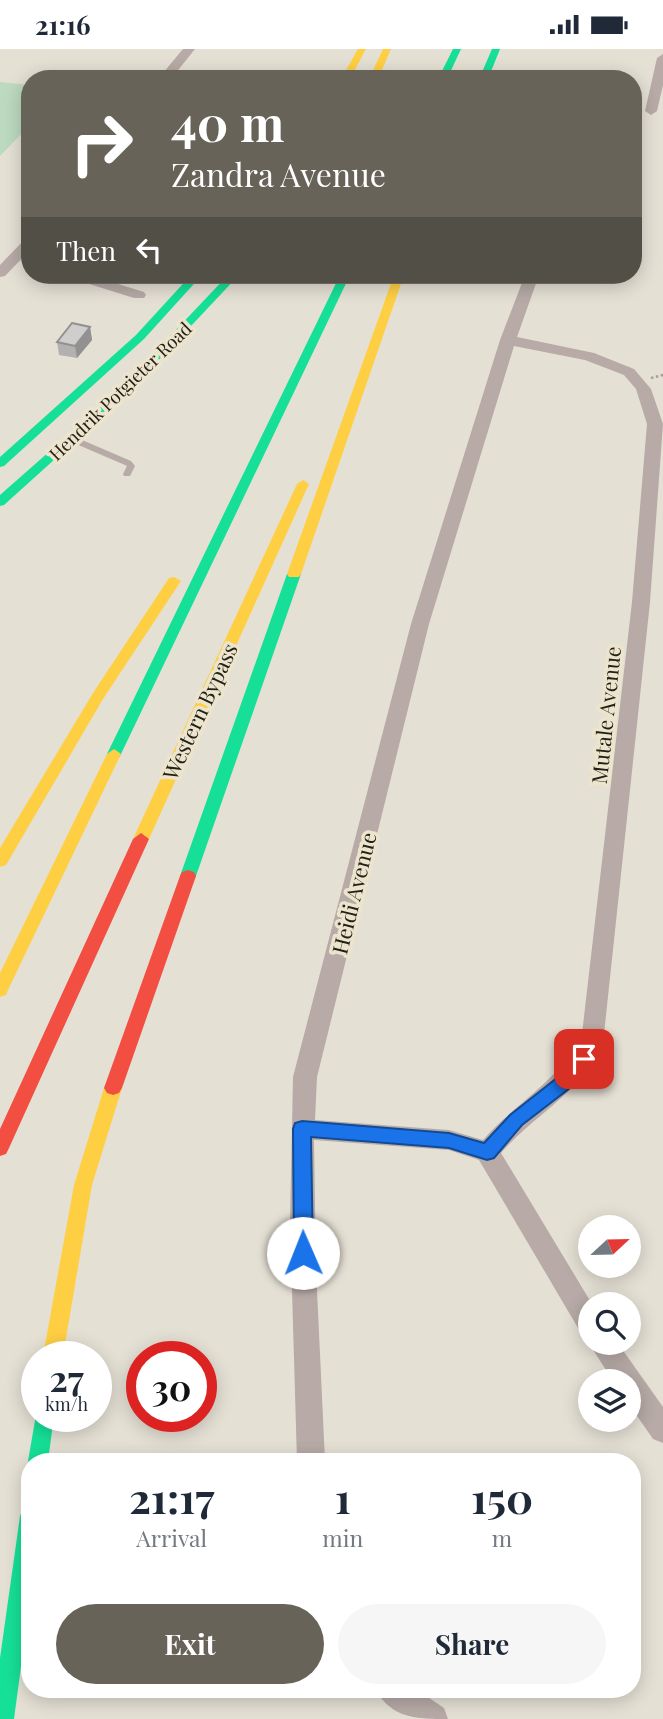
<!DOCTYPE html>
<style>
:root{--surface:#fff;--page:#f6f6f7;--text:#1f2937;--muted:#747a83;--accent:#676359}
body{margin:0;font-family:"Playfair Display",serif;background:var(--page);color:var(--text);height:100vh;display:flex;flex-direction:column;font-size:26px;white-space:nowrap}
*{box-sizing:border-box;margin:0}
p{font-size:23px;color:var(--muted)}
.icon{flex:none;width:38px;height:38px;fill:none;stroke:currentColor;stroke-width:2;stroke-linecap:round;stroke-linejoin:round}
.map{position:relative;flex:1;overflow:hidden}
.sheet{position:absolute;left:21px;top:1404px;width:620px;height:245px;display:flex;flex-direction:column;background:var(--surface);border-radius:28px;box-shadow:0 4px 18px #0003}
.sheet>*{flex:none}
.banner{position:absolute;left:21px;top:21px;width:621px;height:214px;border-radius:28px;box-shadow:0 4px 18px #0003;background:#676359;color:#fff;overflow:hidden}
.needle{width:46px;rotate:68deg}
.buttons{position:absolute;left:578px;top:1166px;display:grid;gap:14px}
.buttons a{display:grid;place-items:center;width:63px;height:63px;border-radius:50%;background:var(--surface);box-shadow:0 4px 18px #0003;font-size:35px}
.speed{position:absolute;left:21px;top:1292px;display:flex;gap:14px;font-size:35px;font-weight:700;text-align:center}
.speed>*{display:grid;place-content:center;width:91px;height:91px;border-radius:50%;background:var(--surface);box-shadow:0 4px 18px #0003;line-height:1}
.speed small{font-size:18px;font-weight:400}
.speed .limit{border:10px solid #d22;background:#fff;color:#111}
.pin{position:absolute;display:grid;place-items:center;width:60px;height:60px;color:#fff;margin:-30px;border-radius:14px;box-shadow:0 4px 10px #0006}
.me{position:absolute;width:77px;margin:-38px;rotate:359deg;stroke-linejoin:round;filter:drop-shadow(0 0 5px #0008)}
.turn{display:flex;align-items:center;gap:24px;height:147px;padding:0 35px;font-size:32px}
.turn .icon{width:91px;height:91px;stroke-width:2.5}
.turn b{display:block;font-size:49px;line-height:60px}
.then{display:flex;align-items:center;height:66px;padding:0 35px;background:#0003;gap:14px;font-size:26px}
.eta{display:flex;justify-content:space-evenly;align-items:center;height:119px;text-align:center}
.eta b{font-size:42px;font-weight:700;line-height:49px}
.action{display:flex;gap:14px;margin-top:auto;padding:14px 35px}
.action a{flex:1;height:80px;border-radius:42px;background:var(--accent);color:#fff;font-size:28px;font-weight:700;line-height:80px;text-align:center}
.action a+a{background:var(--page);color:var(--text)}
.status{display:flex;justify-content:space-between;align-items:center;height:49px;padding:0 35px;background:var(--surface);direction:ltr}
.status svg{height:19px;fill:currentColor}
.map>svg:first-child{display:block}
.green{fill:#bcdabf}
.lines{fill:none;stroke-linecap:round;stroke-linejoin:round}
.path{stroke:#a89f9a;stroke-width:2.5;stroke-dasharray:2.5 2.5;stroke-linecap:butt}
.lane{fill:#b7aaa7;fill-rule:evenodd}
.street{fill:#b7aaa7;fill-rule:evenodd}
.fast{fill:#16e098;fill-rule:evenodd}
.slow{fill:#ffcf43;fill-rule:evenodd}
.jam{fill:#f24e42;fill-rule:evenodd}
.wall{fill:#b3b1b0}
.shaded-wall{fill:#929090}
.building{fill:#d0cecd;stroke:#929090;stroke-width:2}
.route{fill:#1a73e8;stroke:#114b97;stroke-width:2}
.labels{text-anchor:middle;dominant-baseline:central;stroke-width:7;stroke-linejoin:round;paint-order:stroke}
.far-street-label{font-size:18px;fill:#232017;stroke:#ece4cd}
.street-label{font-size:21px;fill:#232017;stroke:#ece4cd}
</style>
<div class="status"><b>21:16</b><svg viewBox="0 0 49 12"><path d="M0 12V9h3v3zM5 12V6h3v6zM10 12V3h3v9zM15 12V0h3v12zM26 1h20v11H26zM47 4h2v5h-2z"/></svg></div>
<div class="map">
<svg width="663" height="1670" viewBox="0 0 663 1670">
<rect width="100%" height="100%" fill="#e5e0d4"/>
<path class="green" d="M0,33L30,36V76L0,107Z"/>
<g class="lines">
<path class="path" d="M651,329L663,326"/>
<path class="lane" d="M69,388H75L131,412L135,417L130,427H124L123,425L127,417L125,416L69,392Z"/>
<path class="street" d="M183,0H195L171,30H158Z
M663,5V36L657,62L651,66L645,62L657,9Z
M30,189V201L5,227L0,228V216L25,190Z
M68,226H89L144,243L146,246L144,249H134L70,229Z
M525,226H539L517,288L594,304L634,320L651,340L663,375L650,553L604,985C597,1002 590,1019 577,1033C554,1059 524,1077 501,1104L592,1255H590V1287L581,1284L479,1111L449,1101L314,1091L316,1220L325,1412H297L290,1172L293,1028L411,575L500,291ZM514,297L585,311L624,326L636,340L647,375L632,553L582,985C562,1030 515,1054 483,1091L449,1081L315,1071L317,1028L429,575Z
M590,1289V1293H617L663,1358V1394L653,1390L628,1354V1332H613L588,1293Z
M376,1640H416L444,1659L448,1670C419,1670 390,1670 376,1640Z"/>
<path class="fast" d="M453,0H461L447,30H438Z
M492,0H500L488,30H479Z
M191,226H202L144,290L4,417L0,418V408L136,286Z
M228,226H239L126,346L4,456L0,457V446L118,342Z
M340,226H350L121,705L119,709H109L107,705Z
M294,521L301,525L196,827L194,831H182L180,827L287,525Z
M37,1360V1367H54L48,1412H30V1417L28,1412Z
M30,1457V1550L14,1670H0V1609L20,1467L23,1460Z"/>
<path class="slow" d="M358,0H366L350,30H341Z
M383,0H391L378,30H369Z
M394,226H404L301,525L299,528H289L287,525Z
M303,431L309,435L149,790L141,796L136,794L133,790L297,435Z
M174,528L181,532L103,650L6,816L0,818V799L93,644L169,529Z
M114,700L121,705L8,941L6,946L0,948V924L107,705Z
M113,1032L119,1034L122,1039L92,1136L63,1307H43L74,1136L104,1039L107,1034Z"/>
<path class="jam" d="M141,784L149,790L9,1099L6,1105L0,1107V1080L133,790Z
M188,821L194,823L196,827L122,1039L119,1044L113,1046L107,1044L104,1039L180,827L182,823Z"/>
</g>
<path class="wall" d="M90,278L92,291L77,309L59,306L57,293Z"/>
<path class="shaded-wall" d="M90,278L92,291L77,309L75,297Z"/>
<path class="building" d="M72,274L90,278L75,297L57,293Z"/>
<path class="route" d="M584,1002L590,1004L592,1010L570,1039L522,1076L494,1109L487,1111L449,1099L311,1088L313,1204L310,1210L303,1212L297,1210L294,1204L293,1080L295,1074L302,1072L449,1084L484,1094L510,1066L558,1028L577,1004Z"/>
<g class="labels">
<g class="far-street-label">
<text transform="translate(120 342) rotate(-44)">Hendrik Potgieter Road</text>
</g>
<g class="street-label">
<text transform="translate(199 662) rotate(-65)">Western Bypass</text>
<text transform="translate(605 666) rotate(-84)">Mutale Avenue</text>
<text transform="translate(353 844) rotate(-76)">Heidi Avenue</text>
</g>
</g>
</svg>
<div class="buttons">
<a><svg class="needle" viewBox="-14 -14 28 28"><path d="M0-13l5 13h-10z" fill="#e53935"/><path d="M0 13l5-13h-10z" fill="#747a83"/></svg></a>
<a><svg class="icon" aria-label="search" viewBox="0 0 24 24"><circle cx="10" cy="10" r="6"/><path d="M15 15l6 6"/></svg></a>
<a><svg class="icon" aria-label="layers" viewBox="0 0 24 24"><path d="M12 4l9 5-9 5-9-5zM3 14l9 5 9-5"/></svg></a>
</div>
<div class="speed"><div>27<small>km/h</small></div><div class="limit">30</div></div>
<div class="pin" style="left:584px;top:1010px;background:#d93025"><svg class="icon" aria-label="arrive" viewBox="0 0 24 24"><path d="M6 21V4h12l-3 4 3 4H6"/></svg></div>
<svg class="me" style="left:303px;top:1204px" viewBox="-20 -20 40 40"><circle r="19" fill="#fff"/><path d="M0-13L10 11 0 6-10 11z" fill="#1a73e8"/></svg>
<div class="banner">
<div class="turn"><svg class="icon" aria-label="right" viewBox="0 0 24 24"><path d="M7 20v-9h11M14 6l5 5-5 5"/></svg><div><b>40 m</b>Zandra Avenue</div></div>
<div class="then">Then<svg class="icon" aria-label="left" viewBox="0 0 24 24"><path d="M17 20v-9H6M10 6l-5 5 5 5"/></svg></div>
</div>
<section class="sheet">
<div class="eta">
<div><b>21:17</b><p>Arrival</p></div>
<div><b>1</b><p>min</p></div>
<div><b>150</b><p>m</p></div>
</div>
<div class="action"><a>Exit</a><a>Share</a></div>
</section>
</div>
